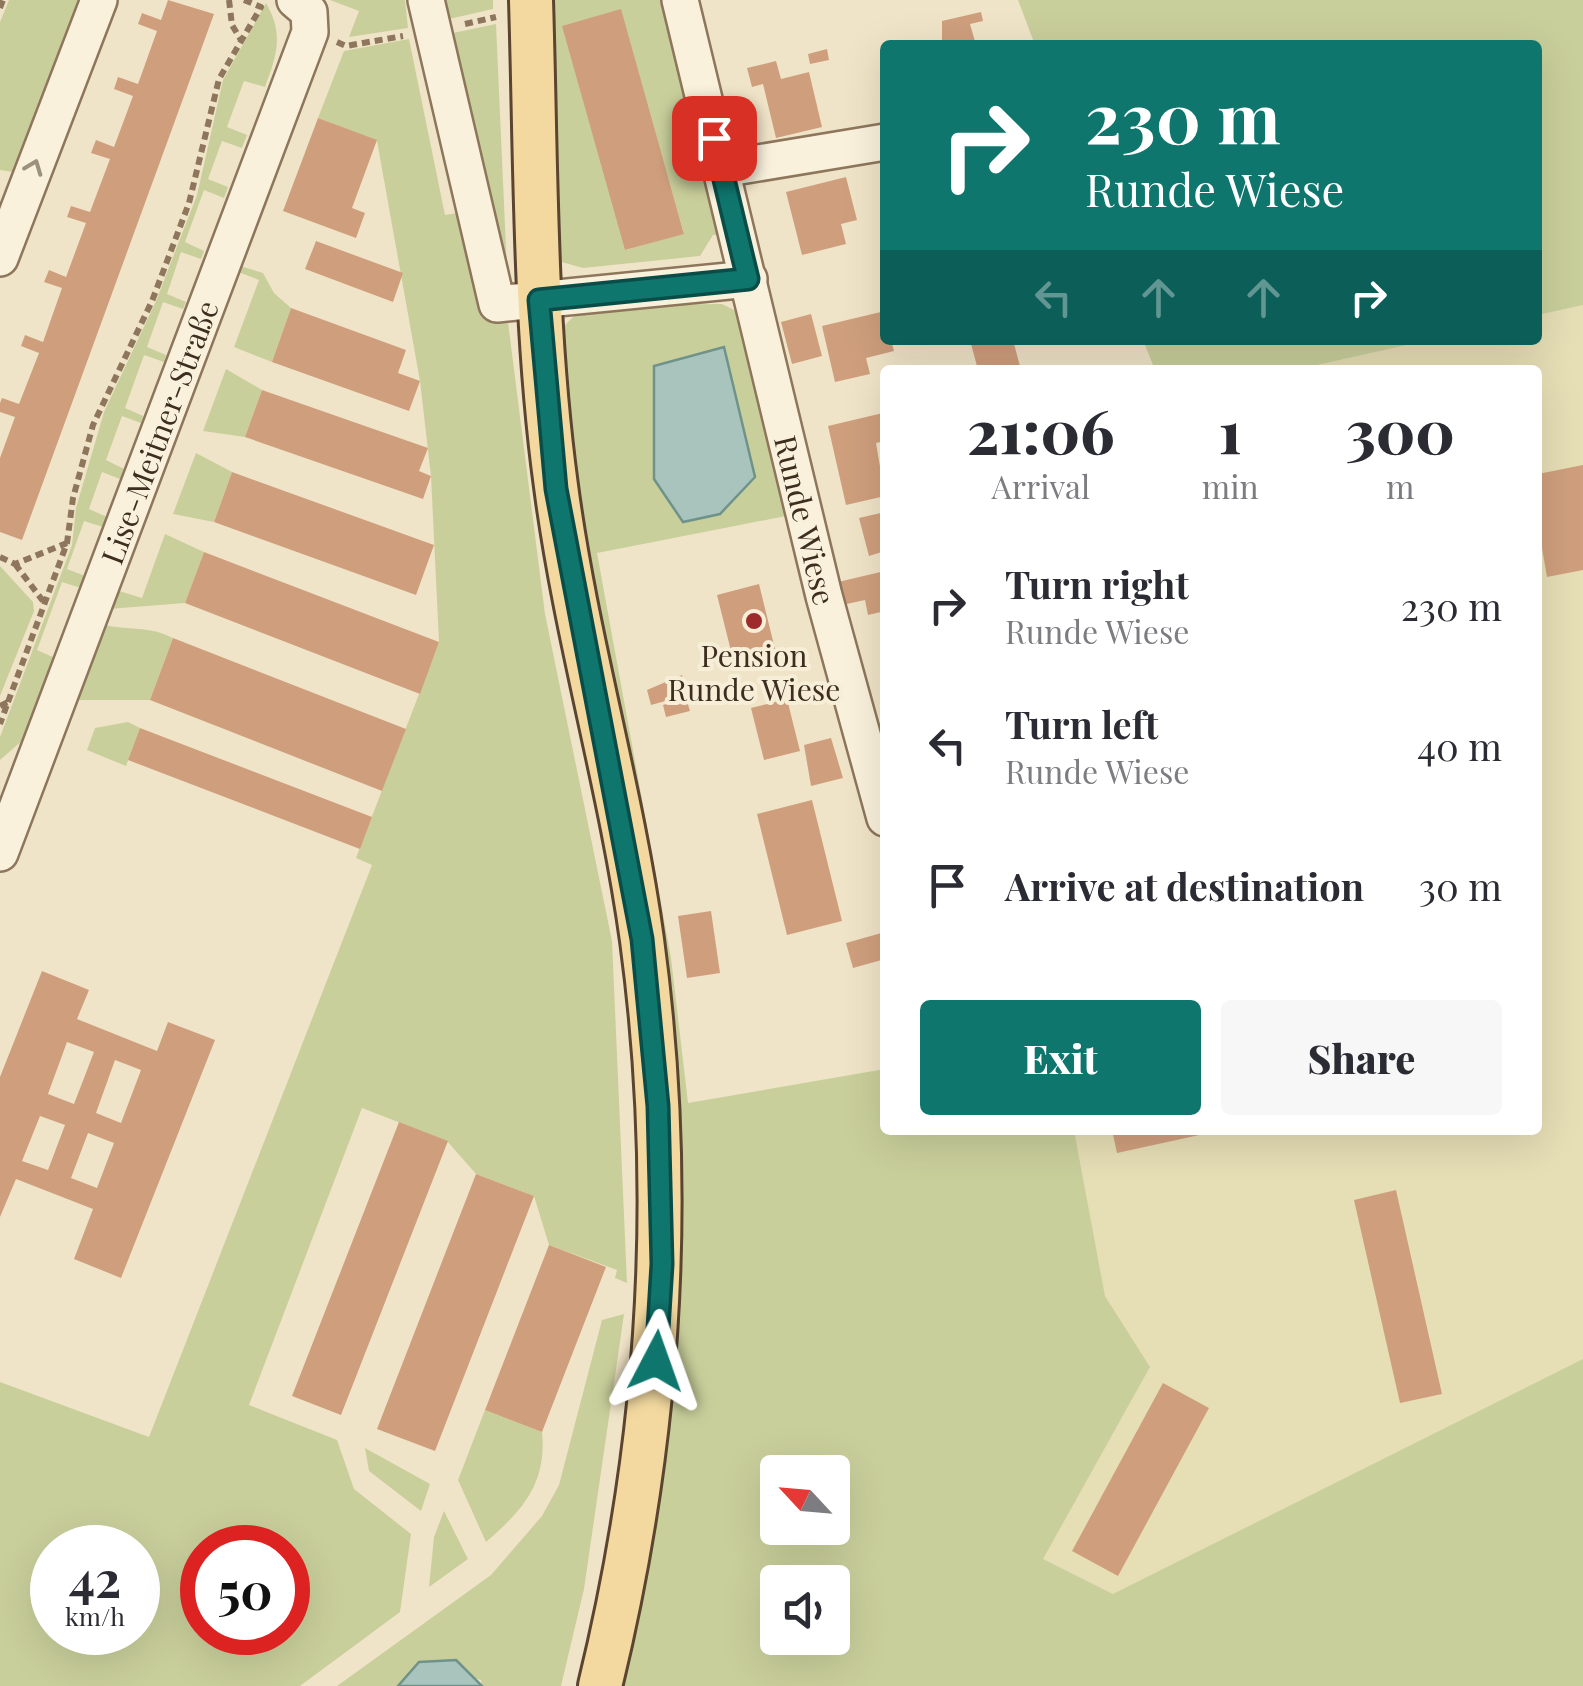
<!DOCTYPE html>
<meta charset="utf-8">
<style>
:root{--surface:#fff;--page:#f7f7f7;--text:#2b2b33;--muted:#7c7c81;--accent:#0f766e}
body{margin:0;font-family:"Playfair Display",serif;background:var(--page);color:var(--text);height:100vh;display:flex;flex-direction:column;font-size:38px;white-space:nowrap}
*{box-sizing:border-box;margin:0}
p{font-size:32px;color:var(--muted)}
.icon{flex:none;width:55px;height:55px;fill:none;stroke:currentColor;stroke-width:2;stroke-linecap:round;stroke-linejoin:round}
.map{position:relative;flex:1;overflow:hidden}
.sheet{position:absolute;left:880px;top:365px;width:662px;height:770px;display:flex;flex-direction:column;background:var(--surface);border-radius:10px;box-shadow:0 10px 40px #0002}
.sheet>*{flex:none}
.hud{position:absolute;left:880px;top:40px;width:662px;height:305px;border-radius:10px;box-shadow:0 10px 40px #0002;background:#0f766e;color:#fff;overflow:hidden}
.needle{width:65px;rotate:296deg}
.fabs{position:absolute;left:760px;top:1455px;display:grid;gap:20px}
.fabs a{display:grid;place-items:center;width:90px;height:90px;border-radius:10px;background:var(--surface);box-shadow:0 10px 40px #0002;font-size:50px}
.speed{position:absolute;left:30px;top:1525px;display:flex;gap:20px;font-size:50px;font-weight:700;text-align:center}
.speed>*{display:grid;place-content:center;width:130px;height:130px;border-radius:50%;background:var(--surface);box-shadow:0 10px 40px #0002;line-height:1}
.speed small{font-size:25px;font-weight:400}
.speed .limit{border:15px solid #d22;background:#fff;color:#111}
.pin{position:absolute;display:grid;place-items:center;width:85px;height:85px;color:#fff;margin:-42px;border-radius:20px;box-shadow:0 5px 15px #0006}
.me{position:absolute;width:110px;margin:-55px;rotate:4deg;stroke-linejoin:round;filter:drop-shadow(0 0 8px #0008)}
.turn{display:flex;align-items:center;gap:35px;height:210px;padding:0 40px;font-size:45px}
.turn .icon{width:130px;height:130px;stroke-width:2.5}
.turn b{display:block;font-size:70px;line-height:85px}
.lanes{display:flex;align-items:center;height:95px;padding:0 40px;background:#0003;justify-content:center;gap:50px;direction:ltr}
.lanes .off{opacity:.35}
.eta{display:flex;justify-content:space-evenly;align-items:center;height:170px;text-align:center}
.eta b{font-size:60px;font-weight:800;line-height:70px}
.button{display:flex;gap:20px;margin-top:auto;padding:20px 40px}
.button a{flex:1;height:115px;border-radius:10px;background:var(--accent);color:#fff;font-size:40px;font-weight:800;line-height:115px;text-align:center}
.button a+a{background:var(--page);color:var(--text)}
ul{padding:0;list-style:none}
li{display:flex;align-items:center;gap:30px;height:140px;padding:0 40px}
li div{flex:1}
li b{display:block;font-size:38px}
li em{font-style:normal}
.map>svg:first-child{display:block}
.farmland{fill:#e6deb5}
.green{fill:#c9cf9b;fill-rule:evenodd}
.water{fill:#a9c4bc;stroke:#6f938a;stroke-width:2.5}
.building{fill:#cf9f7d;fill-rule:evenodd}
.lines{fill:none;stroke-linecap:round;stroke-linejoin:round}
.minor-casing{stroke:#8d765c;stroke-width:40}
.major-casing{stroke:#5b4430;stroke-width:48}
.path{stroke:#8d765c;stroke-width:6;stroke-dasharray:8 5;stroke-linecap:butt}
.minor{stroke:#faf1dc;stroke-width:35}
.major{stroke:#f3d9a0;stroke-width:42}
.oneway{stroke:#9c907e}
.route-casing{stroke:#0a4d48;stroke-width:25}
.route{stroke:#0f766e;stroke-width:18}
.poi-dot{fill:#9e2a2b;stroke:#f7eed8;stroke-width:4}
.labels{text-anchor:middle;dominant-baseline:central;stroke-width:8;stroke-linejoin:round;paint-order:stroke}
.street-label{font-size:30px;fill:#3d2e20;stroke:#f7eed8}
.poi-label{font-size:30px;fill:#3d2e20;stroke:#f7eed8}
</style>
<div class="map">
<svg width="1583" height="1686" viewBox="0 0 1583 1686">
<rect width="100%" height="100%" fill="#f0e4c8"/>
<path class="farmland" d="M1583,305V1359L1114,1594L1042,1559L1150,1367L1105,1296L1074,1130H1538V370H1295L1429,340H1538V315Z"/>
<path class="green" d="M9,0H89L20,173L0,170V22Z
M330,0H405L408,28L349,37L359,11Z
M444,0H493V9L449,19Z
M546,0H666L722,235H713L700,256L583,268L558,261ZM620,10L684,233L626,250H625Z
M1018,0H1583V305L1538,315V45H1035Z
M266,3C284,34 277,55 265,87L244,81L227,127L247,135L242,148L222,141L208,179L228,187L224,198L204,190L185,242L204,251L201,259L181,252L167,294L186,302L183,309L163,302L147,347L166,355L164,362L144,355L125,408L143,416L141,423L122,416L106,460L124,469L120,479L102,472L89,509L107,517L103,527L84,521L67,569L85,576L81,588L62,582L37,650L55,658L24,739L0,760V737L72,545L76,508L104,412L156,301L197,195L223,80Z
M496,24L507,271L489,252L453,33Z
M409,39L445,215L463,212L492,323L508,322L545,614L612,941L627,1283L615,1278L617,1270L549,1245L534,1196L476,1174L447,1141L362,1108L249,1405L337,1440L354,1489L411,1534L400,1612L300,1686H0V1382L149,1437L372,865L356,858L439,642L431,476L420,381L377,141L318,118L344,51ZM52,1548H138V1632H52ZM202,1548H288V1632H202Z
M240,266L263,273L274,293L291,308L272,362L234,347L259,280L233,270Z
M722,304L736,311L746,328L791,515L597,553L671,958L688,1103L885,1069V1130H1074L1105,1296L1150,1367L1043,1559L1113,1594L1583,1359V1686H617L645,1575L671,1391L558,332L582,308L598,305ZM778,1472H832V1528H778ZM778,1582H832V1638H778Z
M1143,340H1429L1295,370H1155Z
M226,369L262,390L245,437L203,431Z
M196,453L232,472L214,522L173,514Z
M165,534L204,552L185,603L109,609L116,590L142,598Z
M0,566L33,602L34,611L0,696Z
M103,625C128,630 150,626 173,638L150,700H75Z
M128,722L140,728L126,766L87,750L95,728Z
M624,1314L584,1589L561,1686H482L481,1680L419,1662L398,1686H337L491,1575L542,1516L559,1485L602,1320Z
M485,1410L542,1432C547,1483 523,1510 486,1542L458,1480Z
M365,1448L430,1484L421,1511L369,1471Z
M444,1511L468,1559L429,1587L434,1537Z"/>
<path class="water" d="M724,347L755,477L720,514L683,522L654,479V366Z
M456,1660L482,1686H398L419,1662Z"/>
<path class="building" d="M168,0L214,14L22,540L0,532V458L15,417L0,412V403L2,398L19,404L39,353L21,346L25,335L43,342L62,288L44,282L49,270L66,277L86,223L67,217L71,206L90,212L110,159L91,153L96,140L114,147L133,96L114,89L118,77L138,84L157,31L138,24L142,13L161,20Z
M621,9L684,234L625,250L562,26Z
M981,12L983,21L970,24L976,45H942V21Z
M827,49L829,60L810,64L808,54Z
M776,61L781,79L809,72L822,127L776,138L763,84L752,87L747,68Z
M318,118L377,140L352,208L365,213L356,238L283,211Z
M846,177L857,220L841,224L846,244L802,255L786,192Z
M316,241L403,273L393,302L305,269Z
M291,308L406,350L398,373L420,381L409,411L272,362Z
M885,311V340H891L894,351L866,358L870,374L835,382L822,326Z
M811,314L822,356L792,364L781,322Z
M970,340H1013L1021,370H978Z
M262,390L428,448L419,471L431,476L423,499L245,437Z
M883,413L885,441L876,443L885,496L846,505L828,426Z
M1583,465V570L1547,577L1538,525V474Z
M232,472L434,545L416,595L214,522Z
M885,512V551L869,556L859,518Z
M204,552L439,642L420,694L185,603Z
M885,571V611L868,615L865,600L842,605L838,582Z
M759,584L775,649L733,659L717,595Z
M173,638L406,729L382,791L150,700Z
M682,675L687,695L651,705L647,690Z
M686,698L690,711L666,717L663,705Z
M787,699L800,751L764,760L751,708Z
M140,728L372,817L360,849L128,760Z
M831,738L843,778L811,786L804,745Z
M812,800L842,921L787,935L757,814Z
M711,911L720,973L687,978L678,916Z
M885,932V959L853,968L846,943Z
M42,971L89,990L77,1019L157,1051L168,1022L215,1040L121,1278L74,1259L93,1209L16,1179L0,1217V1077ZM67,1042L94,1052L74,1104L48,1094ZM115,1060L141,1070L121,1123L96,1113ZM40,1116L65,1125L48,1170L22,1161ZM88,1133L114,1143L97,1188L71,1178Z
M399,1122L448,1141L341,1415L292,1396Z
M1112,1130H1213V1132L1117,1153Z
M476,1174L534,1196L435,1451L377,1429Z
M1396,1190L1442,1394L1400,1403L1354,1200Z
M549,1245L606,1267L542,1432L485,1410Z
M1163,1383L1209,1408L1118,1576L1072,1551Z"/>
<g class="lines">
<g class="minor-casing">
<g id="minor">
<path d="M426,0L497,304L749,279"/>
<path id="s1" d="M680,0L824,596L885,818"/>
<path d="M722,169L885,142"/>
<path d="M0,258L99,0"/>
<path id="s2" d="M0,853L310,32L309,12L295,0"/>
</g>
</g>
<g class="major-casing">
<path id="major" d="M531,0C536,162 534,325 556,486C576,639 621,787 642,940C676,1191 660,1440 600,1686"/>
</g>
<path class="path" d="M229,0L232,25L241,40
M0,8L3,0
M465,24L496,17
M337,42L346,46L403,36
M0,557L15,564L67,543
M15,564L43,601
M8,702L67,543L73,498L93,425L152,301L189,203L219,79L261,7L244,0
M0,706L8,702L0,724"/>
<use href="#minor" class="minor"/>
<use href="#major" class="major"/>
</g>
<defs><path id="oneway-chevron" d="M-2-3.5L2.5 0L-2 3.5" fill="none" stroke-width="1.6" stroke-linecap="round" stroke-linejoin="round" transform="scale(2.5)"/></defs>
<use class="oneway" href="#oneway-chevron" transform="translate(34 167) rotate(-69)"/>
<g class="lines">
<g class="route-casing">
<path id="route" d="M656,1361L662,1264L658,1106L642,939L556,489L539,300L748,279L714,138"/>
</g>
<use href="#route" class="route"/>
</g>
<circle class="poi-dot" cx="754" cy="621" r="10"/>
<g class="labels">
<g class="street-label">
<text stroke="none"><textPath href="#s2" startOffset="450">Lise-Meitner-Straße</textPath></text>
<text stroke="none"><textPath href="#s1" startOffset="535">Runde Wiese</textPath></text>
</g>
<g class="poi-label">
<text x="754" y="655">Pension<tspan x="754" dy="34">Runde Wiese</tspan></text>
</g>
</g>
</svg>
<div class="fabs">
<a><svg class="needle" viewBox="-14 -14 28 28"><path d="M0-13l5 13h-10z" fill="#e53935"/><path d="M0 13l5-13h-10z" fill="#7c7c81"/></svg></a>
<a><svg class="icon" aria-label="sound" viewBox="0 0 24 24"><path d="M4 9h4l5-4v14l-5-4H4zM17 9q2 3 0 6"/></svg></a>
</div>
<div class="speed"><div>42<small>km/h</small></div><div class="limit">50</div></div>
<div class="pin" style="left:714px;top:138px;background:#d93025"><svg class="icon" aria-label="arrive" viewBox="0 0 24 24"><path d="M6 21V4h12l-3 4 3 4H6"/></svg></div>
<svg class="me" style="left:656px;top:1361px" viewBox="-20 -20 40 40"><path d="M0-17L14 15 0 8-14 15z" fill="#0f766e" stroke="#fff" stroke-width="4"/></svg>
<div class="hud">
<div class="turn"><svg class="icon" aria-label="right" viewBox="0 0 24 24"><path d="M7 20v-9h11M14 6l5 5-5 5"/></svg><div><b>230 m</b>Runde Wiese</div></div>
<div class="lanes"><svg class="icon off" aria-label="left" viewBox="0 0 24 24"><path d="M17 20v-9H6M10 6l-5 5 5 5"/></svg><svg class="icon off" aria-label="ahead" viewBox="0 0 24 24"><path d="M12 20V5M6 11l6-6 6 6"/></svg><svg class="icon off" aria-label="ahead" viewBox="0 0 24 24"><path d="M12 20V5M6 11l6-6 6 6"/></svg><svg class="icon" aria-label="right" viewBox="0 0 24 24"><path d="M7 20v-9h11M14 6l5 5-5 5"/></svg></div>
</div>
<section class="sheet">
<div class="eta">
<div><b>21:06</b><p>Arrival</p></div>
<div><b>1</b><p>min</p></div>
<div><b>300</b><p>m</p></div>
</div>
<ul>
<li><svg class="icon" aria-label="right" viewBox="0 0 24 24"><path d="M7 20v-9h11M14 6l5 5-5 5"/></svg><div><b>Turn right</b><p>Runde Wiese</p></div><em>230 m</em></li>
<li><svg class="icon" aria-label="left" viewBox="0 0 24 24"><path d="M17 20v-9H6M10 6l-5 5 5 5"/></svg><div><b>Turn left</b><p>Runde Wiese</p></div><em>40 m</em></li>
<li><svg class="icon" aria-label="arrive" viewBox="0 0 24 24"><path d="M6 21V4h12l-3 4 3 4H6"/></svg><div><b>Arrive at destination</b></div><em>30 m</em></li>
</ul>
<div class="button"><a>Exit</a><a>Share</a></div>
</section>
</div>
